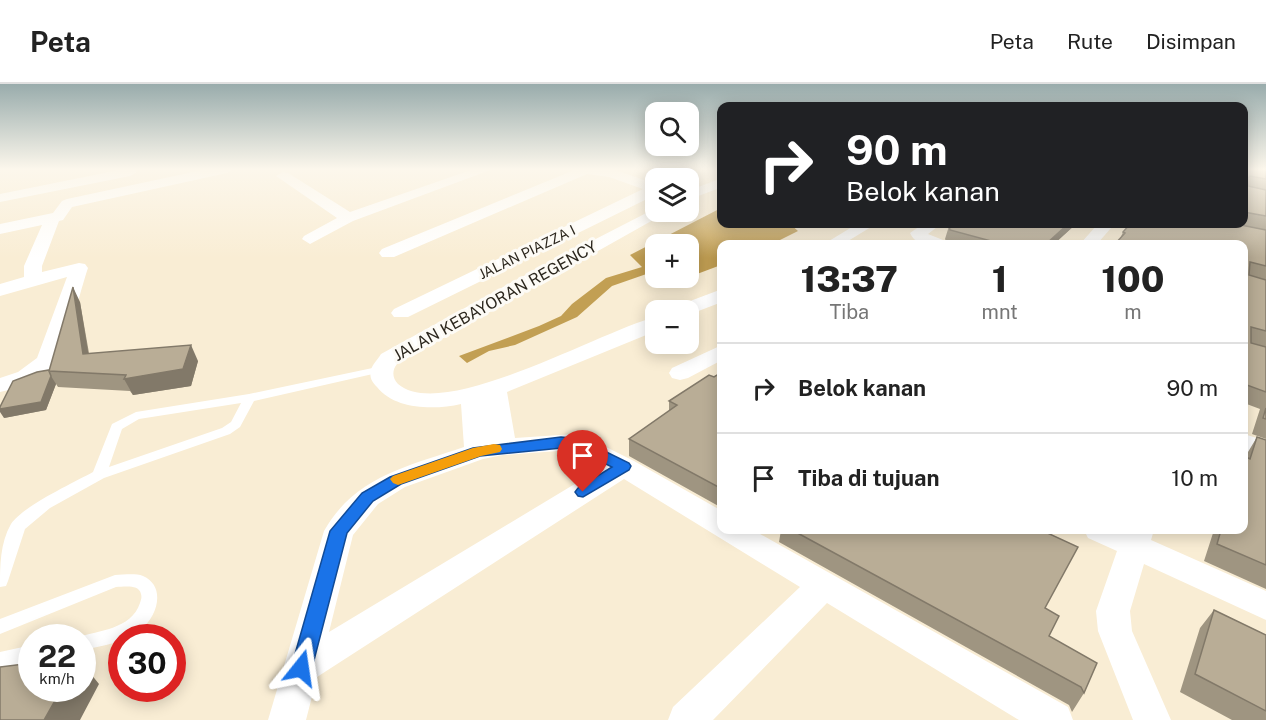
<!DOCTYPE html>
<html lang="id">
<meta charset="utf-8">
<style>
:root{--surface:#fff;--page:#f2f2f2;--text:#222;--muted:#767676;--line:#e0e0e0}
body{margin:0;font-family:"Public Sans",sans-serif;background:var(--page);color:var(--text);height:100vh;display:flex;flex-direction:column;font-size:22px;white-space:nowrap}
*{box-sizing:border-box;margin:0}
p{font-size:20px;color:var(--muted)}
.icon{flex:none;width:33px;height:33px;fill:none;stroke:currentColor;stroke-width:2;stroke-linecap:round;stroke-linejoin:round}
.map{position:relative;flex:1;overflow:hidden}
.side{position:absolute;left:717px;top:156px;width:531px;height:294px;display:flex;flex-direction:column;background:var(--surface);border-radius:12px;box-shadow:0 3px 15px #0003}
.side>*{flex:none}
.guide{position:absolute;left:717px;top:18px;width:531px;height:126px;border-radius:12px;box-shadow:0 3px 15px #0003;background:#202124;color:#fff;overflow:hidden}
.buttons{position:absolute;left:645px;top:18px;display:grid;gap:12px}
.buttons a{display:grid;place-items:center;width:54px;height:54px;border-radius:12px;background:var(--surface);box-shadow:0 3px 15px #0003;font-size:30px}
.speed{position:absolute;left:18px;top:540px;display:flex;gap:12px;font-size:30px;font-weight:700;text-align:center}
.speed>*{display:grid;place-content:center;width:78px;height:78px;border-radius:50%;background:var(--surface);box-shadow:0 3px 15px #0003;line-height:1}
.speed small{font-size:15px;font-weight:400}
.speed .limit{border:9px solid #d22;background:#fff;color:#111}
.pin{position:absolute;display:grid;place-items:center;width:51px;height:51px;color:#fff;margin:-62px -26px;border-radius:50% 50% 50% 0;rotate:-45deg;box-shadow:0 0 6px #0007}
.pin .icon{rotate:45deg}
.me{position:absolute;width:66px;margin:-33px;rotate:15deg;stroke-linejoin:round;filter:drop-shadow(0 0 4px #0008)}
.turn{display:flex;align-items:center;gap:21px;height:126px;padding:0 30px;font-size:27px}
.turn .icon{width:78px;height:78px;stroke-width:2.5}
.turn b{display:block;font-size:42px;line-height:51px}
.eta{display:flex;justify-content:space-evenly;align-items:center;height:102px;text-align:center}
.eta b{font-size:36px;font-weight:800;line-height:42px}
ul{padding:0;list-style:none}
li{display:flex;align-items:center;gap:18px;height:90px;padding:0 30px;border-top:2px solid var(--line)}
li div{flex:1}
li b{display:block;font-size:22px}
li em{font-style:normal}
header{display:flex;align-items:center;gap:36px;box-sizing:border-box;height:84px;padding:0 30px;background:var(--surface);border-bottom:2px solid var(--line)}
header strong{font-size:28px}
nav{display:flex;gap:33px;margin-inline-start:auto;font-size:21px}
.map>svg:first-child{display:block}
.water{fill:#c29f53}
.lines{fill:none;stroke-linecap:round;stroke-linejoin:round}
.lane{fill:#fff;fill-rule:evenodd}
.street{fill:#fff;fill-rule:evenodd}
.wall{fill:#9f9581}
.shaded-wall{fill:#827969}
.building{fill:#b9ad96;stroke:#827969;stroke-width:1.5}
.route{fill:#1a73e8;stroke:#114b97;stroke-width:1.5}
.slow{fill:#f59e0b}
.labels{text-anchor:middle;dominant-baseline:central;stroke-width:6;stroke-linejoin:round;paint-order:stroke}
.far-street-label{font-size:14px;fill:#2c271e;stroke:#fdfbf6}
.street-label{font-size:16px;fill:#2c271e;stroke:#fdfbf6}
</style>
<header>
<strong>Peta</strong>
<nav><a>Peta</a><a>Rute</a><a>Disimpan</a></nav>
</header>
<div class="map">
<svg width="1266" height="636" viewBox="0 0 1266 636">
<rect width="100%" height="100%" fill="#f9edd4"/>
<path class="water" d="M721,124L722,140H790L798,147L772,160H722L721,181L689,193L688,160H656L655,187L612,202L577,233L515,261L489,267L467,279L459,272L539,242L561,232L572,220L606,194L642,183L630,171Z"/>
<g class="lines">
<path class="lane" d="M382,282L388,285L386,287L254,317L240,343L230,350L104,394L50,424L25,445L8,497L6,502L0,503C0,482 0,459 11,440C23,422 73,399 93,388L112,340L136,328L249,310ZM241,319L231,338L222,344L109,383L122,345L139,335Z
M115,491C123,491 135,489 143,492C166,502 158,532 141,545C125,558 104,562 82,566V554H76C98,546 131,546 140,519C141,515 142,514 141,510C139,500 124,503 116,503L0,550V535Z
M32,561V577L0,584V568Z"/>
<path class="street" d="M124,85H135L137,88L130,92L0,118V110Z
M207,85H233L227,89L72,123L63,136L59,137L42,182V188L79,179L85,180L88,184C78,213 65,278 40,295C28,302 14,305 0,308V294L18,288L37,274L67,193L0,212V200L24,193V182L42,141L0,150V140L53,129L62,117L67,115Z
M474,85H493L353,137L310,160L302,155L304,152L337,134L276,92L283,88L288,89L350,128Z
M571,85H612L656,100V109L647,115L408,233H394L391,229L394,225L643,105L609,93L587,90L394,173H382L379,169L382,165L572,87Z
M722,94V103L688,116V107Z
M656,124V128H664L662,131L397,280C392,286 392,294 398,300C443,339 602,246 656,233V247L507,308L515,354L575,350L584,352L634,377L722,427V446H753L1068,623L1073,636H1019L827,519L713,636H668L673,623L800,503L624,395L317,593L306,636H268L324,447C355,392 409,382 464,363L461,320C435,326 395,326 377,303C372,298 369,293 371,286C372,281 378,275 381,270L514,197ZM571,366L603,383L329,548L353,451L378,420L405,403L483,375L503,371Z
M857,140H876L843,160H824Z
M923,140H941L928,150L943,156L945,160C932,160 916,163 910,149Z
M1104,140L1111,144L1097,160H1080L1097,141Z
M722,205V218L688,231V226H674L677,222Z
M722,261V276L688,294L680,296L672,294L669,289L672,284Z
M1244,350L1266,357V374L1244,367Z
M1084,446H1154L1151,456L1266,507V536L1144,480L1130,527L1132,547L1171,636H1133L1098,547L1096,527L1117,467L1088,454Z"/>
</g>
<path class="wall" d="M1244,85H1266V355L1252,350L1260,325L1244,319V160L1120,155L1123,148L1130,140H1244Z
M952,140H1076L1054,160H953L947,159L945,155L949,142Z
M80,218L89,269L198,277L191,302L133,311L130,307L58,303L56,300L46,326L4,334L49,286Z
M722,288V424L629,372V355L669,327V317Z
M1257,353L1266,356V505L1204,477L1214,446H1244L1245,373Z
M781,446H1041L1045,524L1049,552L1097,579L1084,609L1072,628L1069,621L779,458Z
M1214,526L1266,551V636H1232L1180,608L1200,544Z"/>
<path class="shaded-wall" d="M1068,140H1076L1054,160H1046Z
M73,203L80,218L91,286L83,270Z
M191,261L198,277L191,302L133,311L124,295Z
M51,292L56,300L46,326L4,334L0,328V325Z
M82,579L99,600L80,636H44L62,604H82Z"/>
<path class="building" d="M1244,85H1266V95L1250,92L1248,94V102L1266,106V132L1244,128Z
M952,140H1068L1046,160H1002L950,146L949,142Z
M1130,140H1236L1266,146V182L1250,178L1249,191L1266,196V247L1251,243V259L1266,263V308L1244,300V160H1115L1125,149L1123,148Z
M73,203L83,270L191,261L183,285L124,295L126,291L49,287Z
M49,286V287L51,292L41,318L0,325V323L13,297L37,288Z
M722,288V405L629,355L677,321L669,317L709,291L714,293Z
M1266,324V335L1263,334Z
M1257,353L1266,356V481L1217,460L1221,446H1244V372L1250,375Z
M792,446H1041L1078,463L1045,524L1059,532L1049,552L1097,579L1084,609L1081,603Z
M1214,526L1266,551V627L1195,590Z
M32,579V604H62L44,636H0V583Z"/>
<linearGradient id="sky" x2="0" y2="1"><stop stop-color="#99acac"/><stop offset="0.49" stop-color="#fcf7ec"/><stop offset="1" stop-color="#fcf7ec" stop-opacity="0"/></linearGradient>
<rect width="1266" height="174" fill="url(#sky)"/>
<path class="route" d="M561,353L580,355L629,379L631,382L629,386L583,413L578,412L575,408L578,404L612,383L572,363L480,372L401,400L373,417L347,449L312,584L309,590L301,593L294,590L291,584L330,447L362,409L390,393L473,364Z"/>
<path class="slow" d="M494,360L500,361L502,365L500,368L481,372L398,401L393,399L390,395L393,392L473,364Z"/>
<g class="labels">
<g class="far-street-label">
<text transform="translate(527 168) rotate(-26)">JALAN PIAZZA I</text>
</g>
<g class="street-label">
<text transform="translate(495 217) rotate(-29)">JALAN KEBAYORAN REGENCY</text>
</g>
</g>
</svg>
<div class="buttons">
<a><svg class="icon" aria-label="search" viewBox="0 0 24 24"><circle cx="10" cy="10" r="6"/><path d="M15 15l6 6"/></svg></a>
<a><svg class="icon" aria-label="layers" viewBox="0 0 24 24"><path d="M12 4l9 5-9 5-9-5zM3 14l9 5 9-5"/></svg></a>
<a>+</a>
<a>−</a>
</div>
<div class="speed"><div>22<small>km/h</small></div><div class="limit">30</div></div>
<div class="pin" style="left:583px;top:408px;background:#d93025"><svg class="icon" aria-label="arrive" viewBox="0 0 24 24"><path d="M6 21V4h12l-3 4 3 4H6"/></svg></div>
<svg class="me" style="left:301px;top:584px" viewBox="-20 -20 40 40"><path d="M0-17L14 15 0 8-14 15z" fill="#1a73e8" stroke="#fff" stroke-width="4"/></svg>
<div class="guide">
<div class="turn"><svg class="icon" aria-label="right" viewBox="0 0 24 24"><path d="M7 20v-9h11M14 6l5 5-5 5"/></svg><div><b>90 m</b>Belok kanan</div></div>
</div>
<section class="side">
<div class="eta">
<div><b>13:37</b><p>Tiba</p></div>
<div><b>1</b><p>mnt</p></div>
<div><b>100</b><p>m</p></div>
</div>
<ul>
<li><svg class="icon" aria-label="right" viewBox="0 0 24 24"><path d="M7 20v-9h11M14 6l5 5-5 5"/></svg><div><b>Belok kanan</b></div><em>90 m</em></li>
<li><svg class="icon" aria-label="arrive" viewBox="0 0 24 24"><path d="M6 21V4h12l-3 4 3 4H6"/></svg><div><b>Tiba di tujuan</b></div><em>10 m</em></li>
</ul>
</section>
</div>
